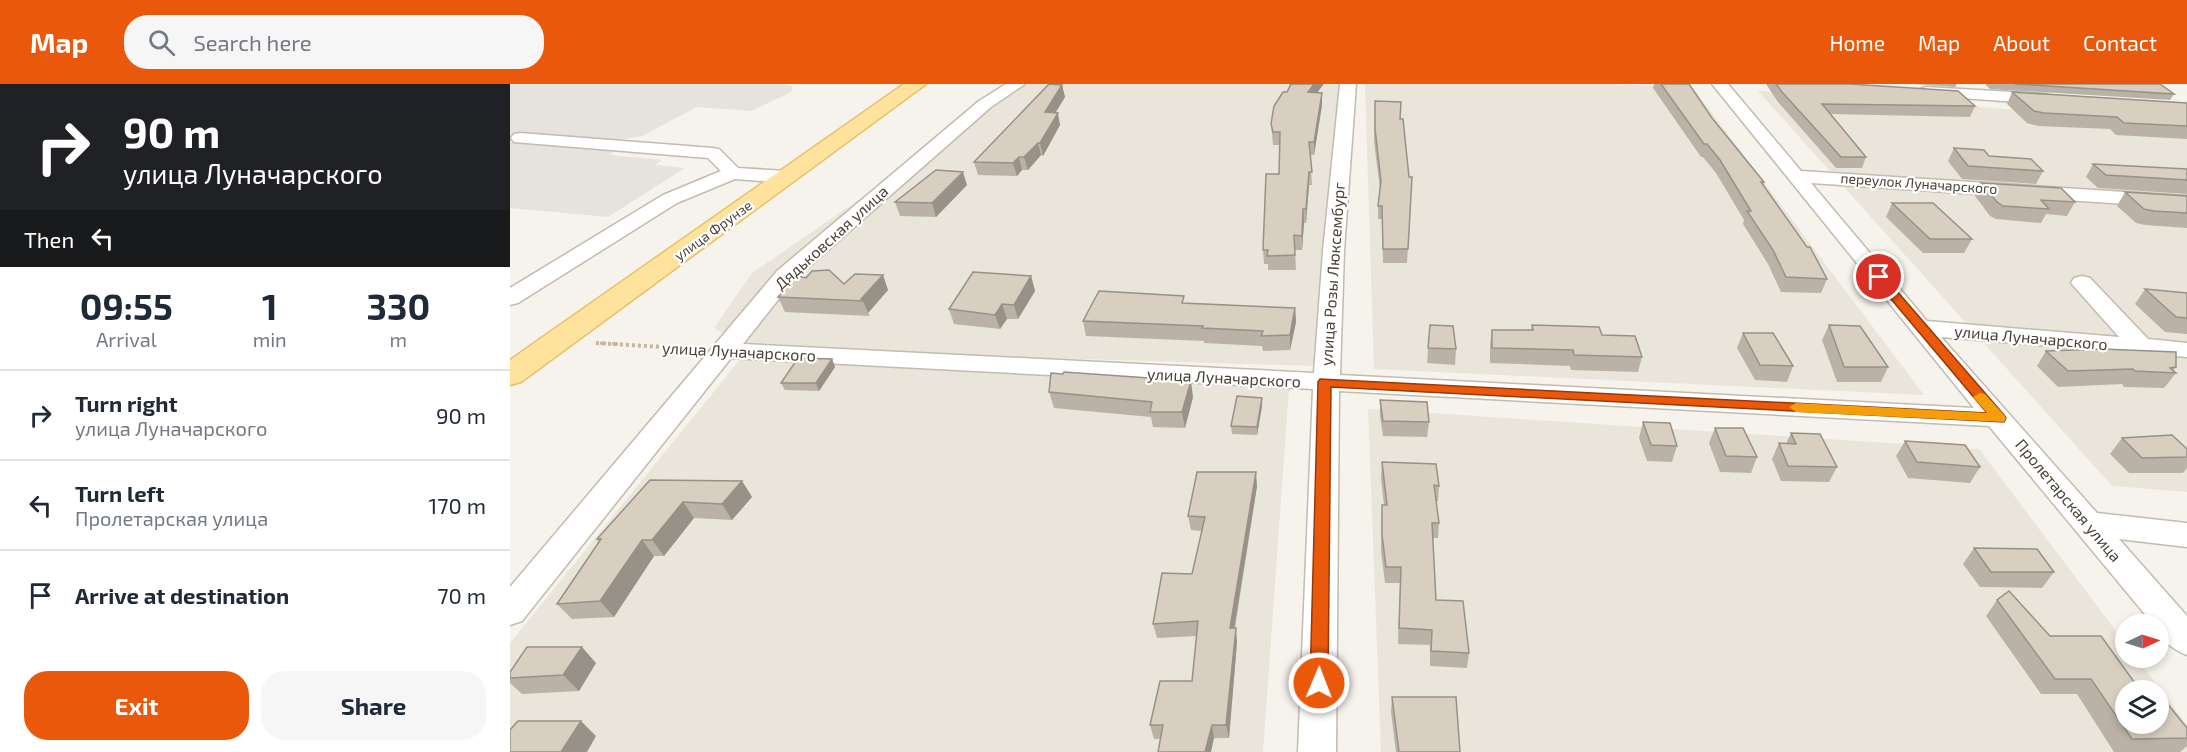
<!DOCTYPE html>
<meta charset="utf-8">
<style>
:root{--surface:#fff;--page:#f6f6f7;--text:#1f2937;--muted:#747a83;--line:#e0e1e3;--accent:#ea580c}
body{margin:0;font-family:"Exo 2",sans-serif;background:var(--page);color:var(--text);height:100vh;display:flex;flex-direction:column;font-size:22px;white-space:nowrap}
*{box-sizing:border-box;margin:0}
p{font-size:20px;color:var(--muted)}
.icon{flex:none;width:33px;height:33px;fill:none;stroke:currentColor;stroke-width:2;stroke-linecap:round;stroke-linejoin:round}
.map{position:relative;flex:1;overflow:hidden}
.sheet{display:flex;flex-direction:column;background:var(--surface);width:510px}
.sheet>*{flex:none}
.guide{background:#202124;color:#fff;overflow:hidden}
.needle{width:39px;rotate:86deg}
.fabs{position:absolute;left:1605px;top:530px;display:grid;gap:12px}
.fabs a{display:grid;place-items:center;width:54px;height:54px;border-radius:50%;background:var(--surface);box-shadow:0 3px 9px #0003;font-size:30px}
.pin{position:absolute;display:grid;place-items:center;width:51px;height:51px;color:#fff;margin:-26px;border:3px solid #fff;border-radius:50%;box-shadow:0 2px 6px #0007}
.me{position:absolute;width:66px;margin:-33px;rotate:1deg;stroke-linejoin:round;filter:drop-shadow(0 0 4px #0008)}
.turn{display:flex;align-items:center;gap:21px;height:126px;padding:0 24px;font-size:27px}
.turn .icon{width:78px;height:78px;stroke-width:2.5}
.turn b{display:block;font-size:42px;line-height:51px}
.then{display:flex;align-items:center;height:57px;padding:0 24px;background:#0003;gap:12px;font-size:22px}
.eta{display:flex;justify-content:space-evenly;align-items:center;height:102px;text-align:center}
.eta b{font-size:36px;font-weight:700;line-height:42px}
.button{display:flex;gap:12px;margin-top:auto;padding:12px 24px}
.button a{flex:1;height:69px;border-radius:24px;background:var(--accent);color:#fff;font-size:24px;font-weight:700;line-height:69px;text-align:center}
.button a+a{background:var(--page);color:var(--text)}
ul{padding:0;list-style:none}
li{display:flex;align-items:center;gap:18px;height:90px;padding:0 24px;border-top:2px solid var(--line)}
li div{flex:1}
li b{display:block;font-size:22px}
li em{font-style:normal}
header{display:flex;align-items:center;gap:36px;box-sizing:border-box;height:84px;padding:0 30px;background:var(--accent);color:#fff}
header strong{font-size:28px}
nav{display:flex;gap:33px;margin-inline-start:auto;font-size:21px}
.search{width:420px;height:54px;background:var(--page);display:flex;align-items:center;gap:15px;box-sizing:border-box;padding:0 21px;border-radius:24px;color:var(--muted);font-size:22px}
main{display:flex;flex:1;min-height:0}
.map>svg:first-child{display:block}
.residential{fill:#eae5da;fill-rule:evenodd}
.industrial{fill:#e6e2dd}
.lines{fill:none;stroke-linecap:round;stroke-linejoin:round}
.minor-casing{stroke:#c2bbae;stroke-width:3}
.major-casing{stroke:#e6c16a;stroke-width:3}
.path-far1{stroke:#c4b79f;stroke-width:3;stroke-dasharray:2 2;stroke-linecap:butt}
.path{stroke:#c4b79f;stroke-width:4;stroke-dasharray:3 3;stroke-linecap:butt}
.minor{fill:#fff;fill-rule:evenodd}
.major{fill:#ffe39c;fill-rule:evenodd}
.wall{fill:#bab2a6}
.shaded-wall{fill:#979187}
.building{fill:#d8cfc1;stroke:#979187;stroke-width:1.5}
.route{fill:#ea580c;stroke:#983908;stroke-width:1.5}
.slow{fill:#f59e0b}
.labels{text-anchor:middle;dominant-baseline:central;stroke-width:4.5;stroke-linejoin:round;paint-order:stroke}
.far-street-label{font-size:14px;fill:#4b4439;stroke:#fff}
.street-label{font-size:16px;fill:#4b4439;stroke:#fff}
</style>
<header>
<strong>Map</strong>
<div class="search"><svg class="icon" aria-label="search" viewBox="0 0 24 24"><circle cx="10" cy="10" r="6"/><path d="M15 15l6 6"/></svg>Search here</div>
<nav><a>Home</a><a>Map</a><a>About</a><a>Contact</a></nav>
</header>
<main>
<section class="sheet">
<div class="guide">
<div class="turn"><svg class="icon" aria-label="right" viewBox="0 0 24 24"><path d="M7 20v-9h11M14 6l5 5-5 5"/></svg><div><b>90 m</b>улица Луначарского</div></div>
<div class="then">Then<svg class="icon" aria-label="left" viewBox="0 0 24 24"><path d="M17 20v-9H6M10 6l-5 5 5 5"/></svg></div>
</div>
<div class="eta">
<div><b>09:55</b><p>Arrival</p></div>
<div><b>1</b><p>min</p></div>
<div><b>330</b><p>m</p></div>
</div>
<ul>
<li><svg class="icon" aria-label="right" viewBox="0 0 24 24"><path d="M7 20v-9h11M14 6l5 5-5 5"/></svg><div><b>Turn right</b><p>улица Луначарского</p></div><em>90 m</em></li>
<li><svg class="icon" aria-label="left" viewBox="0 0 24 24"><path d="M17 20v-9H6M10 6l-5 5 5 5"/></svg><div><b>Turn left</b><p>Пролетарская улица</p></div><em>170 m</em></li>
<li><svg class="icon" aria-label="arrive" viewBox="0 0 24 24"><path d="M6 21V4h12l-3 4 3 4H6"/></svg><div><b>Arrive at destination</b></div><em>70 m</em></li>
</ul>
<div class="button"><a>Exit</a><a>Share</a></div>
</section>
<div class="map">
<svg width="1677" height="668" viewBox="0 0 1677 668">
<rect width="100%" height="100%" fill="#f6f3ec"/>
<path class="residential" d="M518,0H832L807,282L503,273L229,258L204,244L242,189Z
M855,0H1104L1183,4L1414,311L864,285Z
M1248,7L1677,38V408L1602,402Z
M232,273L779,304L753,668H0V559Z
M858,325L1469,365L1615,559L1616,573H1626L1677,641V668H871ZM1616,606H1648V639H1616Z"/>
<path class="industrial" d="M0,0H276L274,1L283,2L281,8L241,27L187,23L132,52L112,55L103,65L101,71L152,76L145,81L175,84L98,133L0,124Z"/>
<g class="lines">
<g class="minor-casing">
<path id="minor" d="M496,0H515L481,23L283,197L233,260L804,289L813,167L830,0H846L834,167L830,291L1464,324L1202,0H1218L1291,87L1677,112V124L1301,99L1417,237L1609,253L1561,199L1564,194L1572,192L1580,194L1638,255L1677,259V273L1431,253L1587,429L1677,439V463L1609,455L1677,532V571C1664,566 1648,555 1648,540H1643L1479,342L829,307L826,668H788L803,305L221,274L12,537L0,541V503L267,187L469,17Z
M1416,3L1536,10L1544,15L1536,20L1410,11L1408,8L1410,5Z
M10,49L203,64L209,65L228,84L276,87L283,89L285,93L283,97L276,99L225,95L167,119L8,219L0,221V204L153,111L211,87L198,74L4,58L1,54L4,50Z"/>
</g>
<g class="major-casing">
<path id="major" d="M394,0H416L11,298L0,301V276Z"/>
</g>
<path class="path-far1" d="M86,259L111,260"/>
<path class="path" d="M86,259L186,265"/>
<use href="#minor" class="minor"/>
<use href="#major" class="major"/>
</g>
<path class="wall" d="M1144,0H1179L1202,34L1254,98L1253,101L1317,195L1311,209L1271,208L1258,180L1233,140L1234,136L1206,89L1193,73H1191L1143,4Z
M1256,0H1340L1465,22L1460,33L1321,30L1356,73L1352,84H1326L1268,18Z
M1402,0H1447L1445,3Z
M1475,0H1650L1664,10L1660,16L1480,5Z
M552,1L555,13L545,29L550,41L533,72L531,71L518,86H512L507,92L468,91L464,78Z
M1502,8L1677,19V55L1606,51L1600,45L1528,42L1517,39L1497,20Z
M807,9H812V21L804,71H800L802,101H799L796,139H794L792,166H785L786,186H758V180H754L753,166L769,90V61H763L761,40Z
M865,17L890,35L899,93H902L897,179H873L872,135H868V122L870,105L864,58Z
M1444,64L1479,72L1533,87L1526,100L1452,95L1438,77Z
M1583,80L1677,85V110L1588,104L1576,93Z
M1471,99L1565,118L1557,132L1536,130L1531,139L1486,135L1480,132L1465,112Z
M457,101L426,133L390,132L385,118Z
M1615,108L1677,112V144L1635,141L1626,139L1607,122Z
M1382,119L1462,155L1454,169H1413L1376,133Z
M373,191L378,206L358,229L360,232L275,228L268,213Z
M521,192L525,207L508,235H497L490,245L444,240L439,225Z
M1635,205L1677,209V250L1655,248L1625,220Z
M675,219L785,224L786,238L780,266L753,267L752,262L694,259V257L576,252L573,237Z
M920,241L946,265L945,281L917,279Z
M1022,241L1092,251L1132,273L1128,288L1061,286L1060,282L980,279V261L982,246H1021Z
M1319,241L1378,283L1371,298H1327L1312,256Z
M1233,249L1283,282L1277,298L1245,296L1227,264Z
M1536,267L1666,283L1663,287L1666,289L1654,304L1614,303L1612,300L1548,303L1527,282Z
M322,275L325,283L309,307L275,306L271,299Z
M539,308L683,313L675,344L643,343L641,333L544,324Z
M870,316L919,338L917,353L873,352L870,332Z
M752,322L747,351L722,350L721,342Z
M1133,338L1167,362L1162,378L1137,377L1129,354Z
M1205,344L1247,373L1241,389L1210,388L1199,359Z
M1281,349L1327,383L1319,398L1271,397L1262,375L1269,359L1276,360Z
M1612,354L1677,365V384L1673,389H1619L1600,370Z
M1395,357L1470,383L1460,399L1398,394L1386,372Z
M872,378L929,402L928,417H926L929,439L928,454H923L926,516L959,569L957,584L920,582V561L888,560L890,499H875L871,467L872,421H874L871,394Z
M140,396L232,397L242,413L222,436L184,434L154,472H144L104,533L62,535L47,520L89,458L87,455Z
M747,402L725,544L727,558L719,654L644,655L640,641L682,597L687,552L647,554L643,540L682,490L692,447L681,446L678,432Z
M1464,464L1544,488L1532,504L1470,503L1453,480Z
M1487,516L1616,606L1677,644V662L1670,668H1604L1567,610H1531L1476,532Z
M86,579L69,607L12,610L0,599V588Z
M882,613L950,668H886L881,628Z"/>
<path class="shaded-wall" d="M804,0H814L798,20V8Z
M552,1L555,13L538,41L535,28Z
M812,9V21L804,71V58Z
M548,29L550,41L533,72L530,59Z
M528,59L531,71L518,86L514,73Z
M509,73L512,86L507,92L503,79Z
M453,88L457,101L426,133L422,119Z
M799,88V101L796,139V125Z
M793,125L794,139L792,166V152Z
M373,191L378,206L358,229L353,217L351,215Z
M521,192L525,207L508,235L504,221Z
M492,220L497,235L490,245L485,231Z
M785,224L786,238L780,266V251Z
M322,275L325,283L309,307L306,299Z
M681,297L683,313L675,344L672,328Z
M752,314V322L747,351V343Z
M746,388L747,402L722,558L720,544Z
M232,397L242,413L222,436L212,420Z
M173,418L184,434L154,472L142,456Z
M132,456L144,472L104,533L90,517Z
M726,544L727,558L719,654L716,641Z
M72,563L86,579L69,607L53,591Z
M71,637L86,652L77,668H51Z
M702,641L704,654L701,668H695Z"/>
<path class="building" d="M539,0L552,1L535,28L548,29L530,59H528L514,73H509L503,79L464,78Z
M781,0H804L798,8L812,9L804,58H799L802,88H799L796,125H793L792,152L784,151L785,171L757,172L758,166H753L756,90H769L770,48H763L761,40L764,22L773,8H777Z
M1151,0H1179L1202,34L1254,98H1251L1297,163H1300L1317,195L1276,193L1263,166L1237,127H1241L1210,76L1197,60H1194Z
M1266,0H1340L1448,7L1465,22L1312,20L1356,73H1331L1272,8Z
M1505,0H1650L1664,10Z
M1502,8L1677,19V42L1614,39L1607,33L1534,29L1524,27Z
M865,17L891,18L890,35H893L899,93H902L898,165H873L872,122H868L871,97L865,45Z
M1444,64L1474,66L1479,72L1521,75L1533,87L1458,82Z
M1583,80L1677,85V96L1596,91Z
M426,86L453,88L422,119L385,118Z
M1471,99L1551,104L1565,118L1531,116L1539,125L1493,122L1487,118Z
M1615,108L1677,112V129L1644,127L1634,125Z
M1382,119H1423L1462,155H1420Z
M319,186L334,200L345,190L373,191L351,215L353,217L268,213L288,192L296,194L302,187Z
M463,188L521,192L504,221L492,220L485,231L439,225Z
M1635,205L1677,209V234L1666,233Z
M589,207L674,212L672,219L785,224L780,251L751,252L753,247L692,244L693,242L573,237Z
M920,241L943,242L946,265L918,264Z
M1022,241L1089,243L1092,251L1125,252L1132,273L1064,271L1063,266L982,264V246H1023Z
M1319,241L1350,242L1378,283H1334Z
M1233,249H1263L1283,282L1250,281Z
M1592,265L1666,268V283L1660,284L1666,289L1625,287L1623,285L1558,287L1536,267Z
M288,274L322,275L306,299H271Z
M554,288L681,297L672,328H640L642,318L539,308L541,289L553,290Z
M727,312L752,314L747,343L721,342Z
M870,316L917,318L919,338L873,337Z
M1133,338L1160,339L1167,362L1141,361Z
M1205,344H1233L1247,373L1216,372Z
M1281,349L1310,350L1327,383L1278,382L1269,359L1286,360Z
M1662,351L1677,365V373L1632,374L1612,354Z
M1395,357L1455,361L1470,383L1407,378Z
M872,378L926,380L929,402L924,401L929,439H922L926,516L953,517L959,569L921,567L922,546L889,544L891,483H876L872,451V421H877Z
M687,388H746L720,544H726L716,641H702L695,668H648L653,641H640L650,597H682L688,537L643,540L652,489L682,490L695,433L678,432Z
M140,396L232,397L212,420L173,418L142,456H132L90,517L47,520L91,455H87Z
M1464,464L1527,465L1544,488H1481Z
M1499,507L1540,552H1591L1630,606H1616V639H1648V618H1656L1677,644V654L1622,655L1581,595H1545L1487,516Z
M17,563H72L53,591L0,594V588Z
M882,613H946L950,668H889Z
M8,637H71L51,668H0V646Z"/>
<path class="route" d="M1369,190L1373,191L1494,331L1496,334L1494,338L821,303L818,599L815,604L809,607L802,604L800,599L808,298L810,295L1477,329L1365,196L1363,193Z"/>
<path class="slow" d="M1470,309L1475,310L1494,331L1496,334L1494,338L1286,328L1279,323L1286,319L1477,329L1463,313Z"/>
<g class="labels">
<g class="far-street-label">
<text transform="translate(1409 99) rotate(4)">переулок Луначарского</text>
<text transform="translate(203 146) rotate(-36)">улица Фрунзе</text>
</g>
<g class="street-label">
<text transform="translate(321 153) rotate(-42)">Дядьковская улица</text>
<text transform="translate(822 190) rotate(-86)">улица Розы Люксембург</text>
<text transform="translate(1521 253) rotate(5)">улица Луначарского</text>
<text transform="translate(229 267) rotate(3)">улица Луначарского</text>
<text transform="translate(714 293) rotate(3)">улица Луначарского</text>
<text transform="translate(1559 416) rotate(50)">Пролетарская улица</text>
</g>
</g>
</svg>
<div class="fabs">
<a><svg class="needle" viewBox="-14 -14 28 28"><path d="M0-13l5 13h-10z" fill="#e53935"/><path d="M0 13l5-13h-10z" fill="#747a83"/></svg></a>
<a><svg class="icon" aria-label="layers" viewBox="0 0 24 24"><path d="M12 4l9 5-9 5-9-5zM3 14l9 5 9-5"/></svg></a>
</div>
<div class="pin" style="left:1369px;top:193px;background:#d93025"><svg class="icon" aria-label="arrive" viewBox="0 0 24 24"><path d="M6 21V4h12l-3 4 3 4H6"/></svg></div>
<svg class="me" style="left:809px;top:599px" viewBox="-20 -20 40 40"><circle r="17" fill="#ea580c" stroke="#fff" stroke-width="3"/><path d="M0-11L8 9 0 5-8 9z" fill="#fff"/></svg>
</div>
</main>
